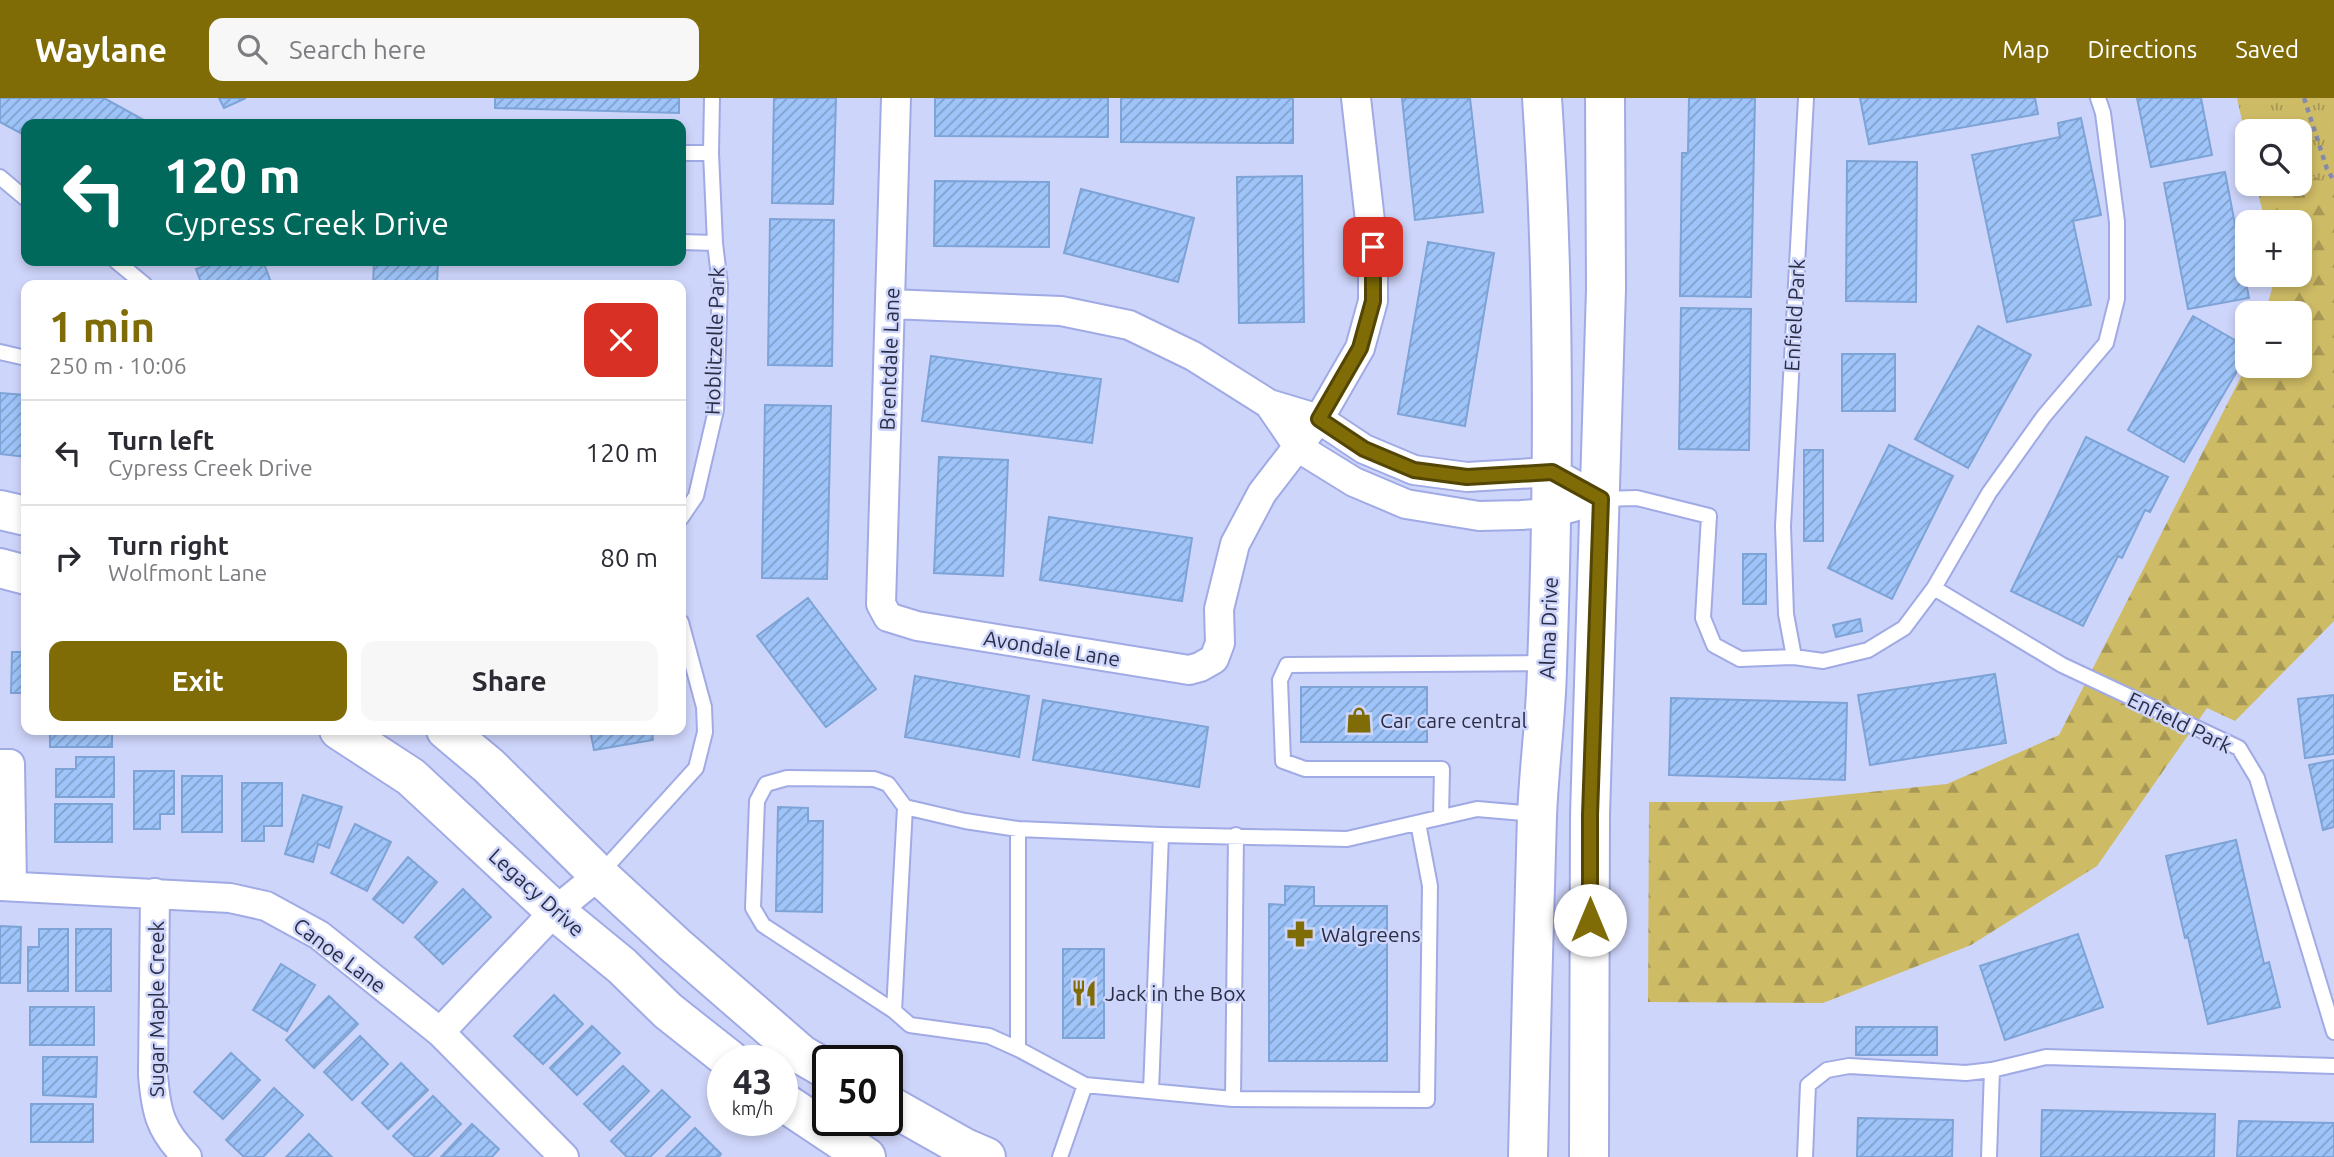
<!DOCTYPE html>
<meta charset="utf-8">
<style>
:root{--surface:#fff;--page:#f7f7f7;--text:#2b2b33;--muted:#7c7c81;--line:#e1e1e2;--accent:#7f6c07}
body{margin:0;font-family:Ubuntu,sans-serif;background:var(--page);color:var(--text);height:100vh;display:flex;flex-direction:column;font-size:26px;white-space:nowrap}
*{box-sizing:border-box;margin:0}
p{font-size:23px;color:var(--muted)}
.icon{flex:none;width:38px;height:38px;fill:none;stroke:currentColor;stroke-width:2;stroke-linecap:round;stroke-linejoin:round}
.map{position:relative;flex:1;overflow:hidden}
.sheet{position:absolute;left:21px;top:182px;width:665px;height:455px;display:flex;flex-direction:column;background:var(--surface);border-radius:14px;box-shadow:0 4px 10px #0003}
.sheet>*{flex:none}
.hud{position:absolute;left:21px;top:21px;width:665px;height:147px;border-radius:14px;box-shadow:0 4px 10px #0003;background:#00695c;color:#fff;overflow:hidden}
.tools{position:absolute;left:2235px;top:21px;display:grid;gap:14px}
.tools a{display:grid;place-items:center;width:77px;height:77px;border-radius:14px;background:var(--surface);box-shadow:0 4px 10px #0003;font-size:35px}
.speed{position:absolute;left:707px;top:947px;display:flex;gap:14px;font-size:35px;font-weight:700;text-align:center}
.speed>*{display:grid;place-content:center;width:91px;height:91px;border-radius:50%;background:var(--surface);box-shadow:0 4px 10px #0003;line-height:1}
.speed small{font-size:18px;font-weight:400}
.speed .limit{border:4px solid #111;border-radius:10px;background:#fff;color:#111}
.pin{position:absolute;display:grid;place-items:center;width:60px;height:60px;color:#fff;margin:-30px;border-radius:14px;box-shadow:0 4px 10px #0006}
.me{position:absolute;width:77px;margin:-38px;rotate:0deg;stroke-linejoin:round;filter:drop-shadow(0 0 5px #0008)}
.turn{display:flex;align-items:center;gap:24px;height:147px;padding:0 28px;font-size:32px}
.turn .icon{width:91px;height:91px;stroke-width:2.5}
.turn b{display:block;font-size:49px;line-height:60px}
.round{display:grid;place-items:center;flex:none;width:74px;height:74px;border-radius:14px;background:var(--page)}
.overview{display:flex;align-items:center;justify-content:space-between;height:119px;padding:0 28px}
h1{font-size:42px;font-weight:700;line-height:52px;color:var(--accent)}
.primary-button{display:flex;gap:14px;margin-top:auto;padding:14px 28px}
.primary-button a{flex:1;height:80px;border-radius:14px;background:var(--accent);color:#fff;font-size:28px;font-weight:700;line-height:80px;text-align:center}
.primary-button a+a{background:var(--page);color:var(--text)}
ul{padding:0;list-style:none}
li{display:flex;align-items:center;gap:21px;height:105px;padding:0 28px;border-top:2px solid var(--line)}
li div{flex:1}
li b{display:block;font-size:26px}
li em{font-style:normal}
header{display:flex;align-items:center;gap:42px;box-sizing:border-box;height:98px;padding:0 35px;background:var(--accent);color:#fff}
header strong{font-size:33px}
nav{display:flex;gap:38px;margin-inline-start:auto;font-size:24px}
.search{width:490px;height:63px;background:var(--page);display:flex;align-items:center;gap:18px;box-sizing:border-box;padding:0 24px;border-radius:14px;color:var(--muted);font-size:26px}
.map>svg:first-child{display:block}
.grass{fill:url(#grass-tufts)}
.forest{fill:url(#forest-firs)}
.building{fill:url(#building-hatch);stroke:#7ea3d6;stroke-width:2}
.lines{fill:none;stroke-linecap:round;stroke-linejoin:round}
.lane-casing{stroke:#a0aae5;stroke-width:18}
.street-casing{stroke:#a0aae5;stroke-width:32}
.secondary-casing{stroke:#a0aae5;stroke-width:42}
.path{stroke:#858aaa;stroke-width:4.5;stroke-dasharray:5 5;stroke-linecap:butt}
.lane{stroke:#fff;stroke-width:14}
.street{stroke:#fff;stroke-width:28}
.secondary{stroke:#fff;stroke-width:38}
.route-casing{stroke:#534605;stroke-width:18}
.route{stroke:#7f6c07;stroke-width:12}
.labels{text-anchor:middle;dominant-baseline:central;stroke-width:5;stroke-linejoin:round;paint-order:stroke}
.street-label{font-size:21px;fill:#2a2d45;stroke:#ced5fa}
.poi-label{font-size:21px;fill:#2a2d45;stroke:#ced5fa;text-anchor:start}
</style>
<header>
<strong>Waylane</strong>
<div class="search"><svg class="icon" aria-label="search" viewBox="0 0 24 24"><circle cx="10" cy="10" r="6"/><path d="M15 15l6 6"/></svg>Search here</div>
<nav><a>Map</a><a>Directions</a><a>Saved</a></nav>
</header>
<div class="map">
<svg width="2334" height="1059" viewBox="0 0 2334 1059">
<defs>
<pattern id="grass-tufts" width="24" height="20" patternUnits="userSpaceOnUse" patternTransform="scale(1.75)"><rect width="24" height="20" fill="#cebb65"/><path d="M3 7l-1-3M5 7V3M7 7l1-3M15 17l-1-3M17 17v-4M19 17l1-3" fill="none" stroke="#a79855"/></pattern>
<pattern id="forest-firs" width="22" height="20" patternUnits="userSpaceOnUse" patternTransform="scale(1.75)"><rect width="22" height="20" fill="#cebb65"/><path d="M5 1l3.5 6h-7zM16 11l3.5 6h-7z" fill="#a79855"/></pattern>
<pattern id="building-hatch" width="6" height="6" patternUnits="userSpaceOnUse" patternTransform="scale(1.75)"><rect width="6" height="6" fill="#9ec4f9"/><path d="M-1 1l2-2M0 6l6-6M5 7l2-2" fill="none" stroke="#81a0cb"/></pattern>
</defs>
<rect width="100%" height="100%" fill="#ced5fa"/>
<path class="grass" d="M2237,0H2334V422L2300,268V124H2265L2256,86H2300V33H2247V45Z"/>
<path class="forest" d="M2313,78L2334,88V523L2235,623L2207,610L2097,768L1971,847L1823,905L1648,904L1649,704H1774L1947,686L2059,637L2247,267L2300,268V215H2265L2276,177H2300V124H2291L2295,87Z"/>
<path class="building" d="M0,0H104L151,26H26V38L0,24Z
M219,0H246L224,10Z
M495,0H679V15L495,10Z
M774,0H836L833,106L772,105Z
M935,0H1108V39L935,38Z
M1121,0H1293V45L1121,44Z
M1402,0H1470L1483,114L1415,122Z
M1689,0H1755L1751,199L1680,198L1682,55H1688Z
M1860,0H2035L2038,16L1869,46Z
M2137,0H2201L2212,57L2151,69Z
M2081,20L2101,117L2073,123L2091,207L2007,224L1972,57L2060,39L2058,25Z
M1847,63L1917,64L1916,204L1846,203Z
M2225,74L2249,200L2188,211L2164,85Z
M1302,78L1304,224L1239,225L1237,79Z
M935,83L1049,84V149L934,148Z
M1081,91L1194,120L1178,184L1064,155Z
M770,121L834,122L832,268L768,267Z
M1428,144L1494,155L1465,328L1398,316Z
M219,163H263L272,187H202L196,171Z
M374,163H438L437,187H373Z
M470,183L562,184V187H470Z
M1681,210L1751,211L1749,352L1679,351Z
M2193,218L2247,249V256L2184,364L2128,332Z
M1978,228L2031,257L1968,370L1915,341Z
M1842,256H1895V313H1842Z
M931,258L1101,281L1092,345L922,323Z
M0,295L26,297V359L0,356Z
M765,307L831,308L827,481L762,480Z
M2086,339L2168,379L2150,414L2145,412L2122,460L2118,458L2083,528L2011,493Z
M1889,347L1953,378L1892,501L1828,470Z
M1804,352H1823V443H1804Z
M939,359L1008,362L1003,478L934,475Z
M1049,419L1192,440L1182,503L1040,482Z
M1743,456H1766V506H1743Z
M808,500L876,591L826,629L757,538Z
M1860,521L1862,533L1836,539L1833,527Z
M12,554H26V595H11Z
M1995,576L2006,645L1870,667L1858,597Z
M915,578L1029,598L1019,659L905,639Z
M1301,589H1427V644H1301Z
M2334,597V656L2305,660L2298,601Z
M1671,600L1847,605L1845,682L1669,677Z
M1043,602L1208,629L1199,689L1033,662Z
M50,632H112V649H50Z
M590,632H652L653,642L594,652Z
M76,659H114V699H56V671H76Z
M2334,662V729L2323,732L2309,667Z
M134,673H174V716H160V731H134Z
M182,678H222V734H182Z
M242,685H282V728H264V743H242Z
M303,697L342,709L329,750L318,746L313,764L285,756Z
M55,706H112V744H55Z
M778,709L808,710V723H823L822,814L776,813Z
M355,726L391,744L367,793L331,775Z
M2236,742L2264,866L2269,864L2280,909L2208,926L2188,839L2185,840L2166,758Z
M408,759L437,784L403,825L373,801Z
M1285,788L1314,789V808H1387V963H1269V806L1285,807Z
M463,791L491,819L443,866L415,839Z
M0,828L21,829L20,885H0Z
M39,831H68V893H28V849H39Z
M76,831H111V893H76Z
M2078,836L2103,909L2005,942L1980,868Z
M1063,851H1104V940H1063Z
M281,866L315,887L287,933L253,912Z
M554,897L583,926L543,966L514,938Z
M329,898L358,926L314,970L286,942Z
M30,909H94V947H30Z
M592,928L620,955L577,997L550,970Z
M1856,929H1937V957H1856Z
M360,938L388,966L352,1002L324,974Z
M231,955L260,982L223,1021L194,994Z
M43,959H97L96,999L43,997Z
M401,965L428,992L388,1031L362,1005Z
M623,968L649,993L610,1032L584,1006Z
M274,990L303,1017L263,1059H244L226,1042Z
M662,992L690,1019L650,1059H627L611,1043Z
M433,998L461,1026L427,1059H415L393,1038Z
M31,1006H93V1044H31Z
M2042,1012L2215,1016L2214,1059H2041Z
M1858,1020L1953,1022L1952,1059H1857Z
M2239,1023L2334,1025V1059H2237Z
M472,1026L499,1051L492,1059H441Z
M695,1030L721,1056L719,1059H666Z
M309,1036L332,1059H286Z"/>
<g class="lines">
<g class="lane-casing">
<path id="lane" d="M681,55H711
M0,79L26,101
M681,144L715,145
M116,163L145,187
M0,254L26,260
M1601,401L1637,400L1709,418L1703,520L1714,547L1740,561L1794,559L1823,563L1868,552L1904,530L1934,490L1989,395L2044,318L2106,245L2117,201V124L2103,15L2098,0
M681,420L696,398L716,312L720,187L715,145L711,55L712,0
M1934,490L2062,567L2239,650L2257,680L2334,934
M1794,559L1786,516L1783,428L1806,0
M1441,719L1442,671H1305L1283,663L1280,582L1287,567L1546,565
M1018,731V951
M600,776L696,670L705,634L704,609L681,524
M894,913L763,827L753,810L757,703L766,686L787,680L874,681L888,686L905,709
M1085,987L1233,1001L1236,737
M1151,993L1161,737
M1233,1001L1427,1002L1430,788L1418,725
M1060,1059L1085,987L1018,951L989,938L910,927L894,913L905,709L965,723L1018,731L1161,737L1347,741L1477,711L1536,716
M1805,1059L1808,987L1827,972L1849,968L1966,975L1992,972L2046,959L2334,968
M1989,1059L1992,972"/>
</g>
<g class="street-casing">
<path id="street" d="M896,0L881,506L888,519L917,528L1189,572L1200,569L1214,561L1220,545L1219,511L1235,446L1262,395L1319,321L1360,250L1373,203V149L1356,0
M890,206L1061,213L1129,227L1193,258L1269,306L1319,321L1364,351L1414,372L1467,379L1552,374L1601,401
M1269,306L1299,350L1354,384L1406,406L1479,418L1521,417L1552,415L1601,401
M0,666H10L12,788
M0,788L230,800L266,808L319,837L440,934L564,1059
M155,795L153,977C156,1014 160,1032 187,1059
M440,934L555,813L599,777"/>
</g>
<g class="secondary-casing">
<path id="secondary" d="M0,412L26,418
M0,470L26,477
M339,632L411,679L555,813L622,868L668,913L730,962
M446,632L489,668L599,777L675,847L802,957L828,972
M782,1003L866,1059
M887,1006L965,1050L986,1059
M1528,1059C1531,945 1533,832 1537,718C1539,669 1546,619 1547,570C1554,380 1555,189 1542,0
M1589,1059L1590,717L1606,191L1605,0"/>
</g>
<path class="path" d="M2304,0L2327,71L2334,83"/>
<use href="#lane" class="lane"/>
<use href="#street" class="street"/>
<use href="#secondary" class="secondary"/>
</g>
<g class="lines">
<g class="route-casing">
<path id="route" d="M1373,149V203L1360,250L1319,321L1364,351L1414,372L1467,379L1552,374L1601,401L1590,717V822"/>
</g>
<use href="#route" class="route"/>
</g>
<defs>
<g id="shop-bare" transform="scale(2.1)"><path d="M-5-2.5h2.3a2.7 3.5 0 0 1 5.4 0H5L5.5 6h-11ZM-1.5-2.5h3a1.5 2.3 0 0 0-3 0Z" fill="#7f6c07" stroke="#ced5fa" stroke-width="2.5" paint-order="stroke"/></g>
<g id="pharmacy-bare" transform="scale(2.1)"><path d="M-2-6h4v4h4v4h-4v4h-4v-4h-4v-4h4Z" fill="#7f6c07" stroke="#ced5fa" stroke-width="2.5" paint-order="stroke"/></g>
<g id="restaurant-bare" transform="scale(2.1)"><path d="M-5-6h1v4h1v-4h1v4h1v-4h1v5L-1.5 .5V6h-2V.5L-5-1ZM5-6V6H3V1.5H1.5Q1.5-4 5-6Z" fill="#7f6c07" stroke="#ced5fa" stroke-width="2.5" paint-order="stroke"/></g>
</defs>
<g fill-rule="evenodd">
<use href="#shop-bare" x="1359" y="622"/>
<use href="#pharmacy-bare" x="1300" y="836"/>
<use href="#restaurant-bare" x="1084" y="895"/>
</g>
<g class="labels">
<g class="street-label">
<text transform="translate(1794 217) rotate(-87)">Enfield Park</text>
<text transform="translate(714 243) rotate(-88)">Hoblitzelle Park</text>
<text transform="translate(889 261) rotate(-88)">Brentdale Lane</text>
<text transform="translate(1548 530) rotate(-88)">Alma Drive</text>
<text transform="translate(1052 550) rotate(9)">Avondale Lane</text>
<text transform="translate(2180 624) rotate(26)">Enfield Park</text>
<text transform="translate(537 794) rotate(42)">Legacy Drive</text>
<text transform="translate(340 857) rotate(37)">Canoe Lane</text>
<text transform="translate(156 911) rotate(-90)">Sugar Maple Creek</text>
</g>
<g class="poi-label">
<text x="1380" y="622">Car care central</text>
<text x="1321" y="836">Walgreens</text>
<text x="1105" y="895">Jack in the Box</text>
</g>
</g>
</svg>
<div class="tools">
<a><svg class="icon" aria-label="search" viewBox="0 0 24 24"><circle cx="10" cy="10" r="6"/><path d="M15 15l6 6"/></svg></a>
<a>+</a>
<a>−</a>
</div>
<div class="speed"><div>43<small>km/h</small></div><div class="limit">50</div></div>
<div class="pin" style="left:1373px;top:149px;background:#d93025"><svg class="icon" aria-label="arrive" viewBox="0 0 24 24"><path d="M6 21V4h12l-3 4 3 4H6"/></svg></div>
<svg class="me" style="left:1590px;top:822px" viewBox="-20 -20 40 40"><circle r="19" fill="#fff"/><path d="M0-13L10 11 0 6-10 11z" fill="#7f6c07"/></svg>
<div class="hud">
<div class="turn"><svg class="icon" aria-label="left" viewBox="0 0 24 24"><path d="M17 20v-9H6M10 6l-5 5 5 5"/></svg><div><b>120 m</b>Cypress Creek Drive</div></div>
</div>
<section class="sheet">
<div class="overview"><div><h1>1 min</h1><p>250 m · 10:06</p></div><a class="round" style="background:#d93025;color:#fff"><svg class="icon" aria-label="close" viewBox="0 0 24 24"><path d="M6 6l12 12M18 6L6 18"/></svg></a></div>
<ul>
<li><svg class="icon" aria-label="left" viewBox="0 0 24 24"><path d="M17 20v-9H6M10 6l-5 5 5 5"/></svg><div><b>Turn left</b><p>Cypress Creek Drive</p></div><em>120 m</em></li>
<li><svg class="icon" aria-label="right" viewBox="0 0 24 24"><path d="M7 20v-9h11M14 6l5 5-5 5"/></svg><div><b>Turn right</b><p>Wolfmont Lane</p></div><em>80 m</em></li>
</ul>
<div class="primary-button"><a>Exit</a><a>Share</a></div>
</section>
</div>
